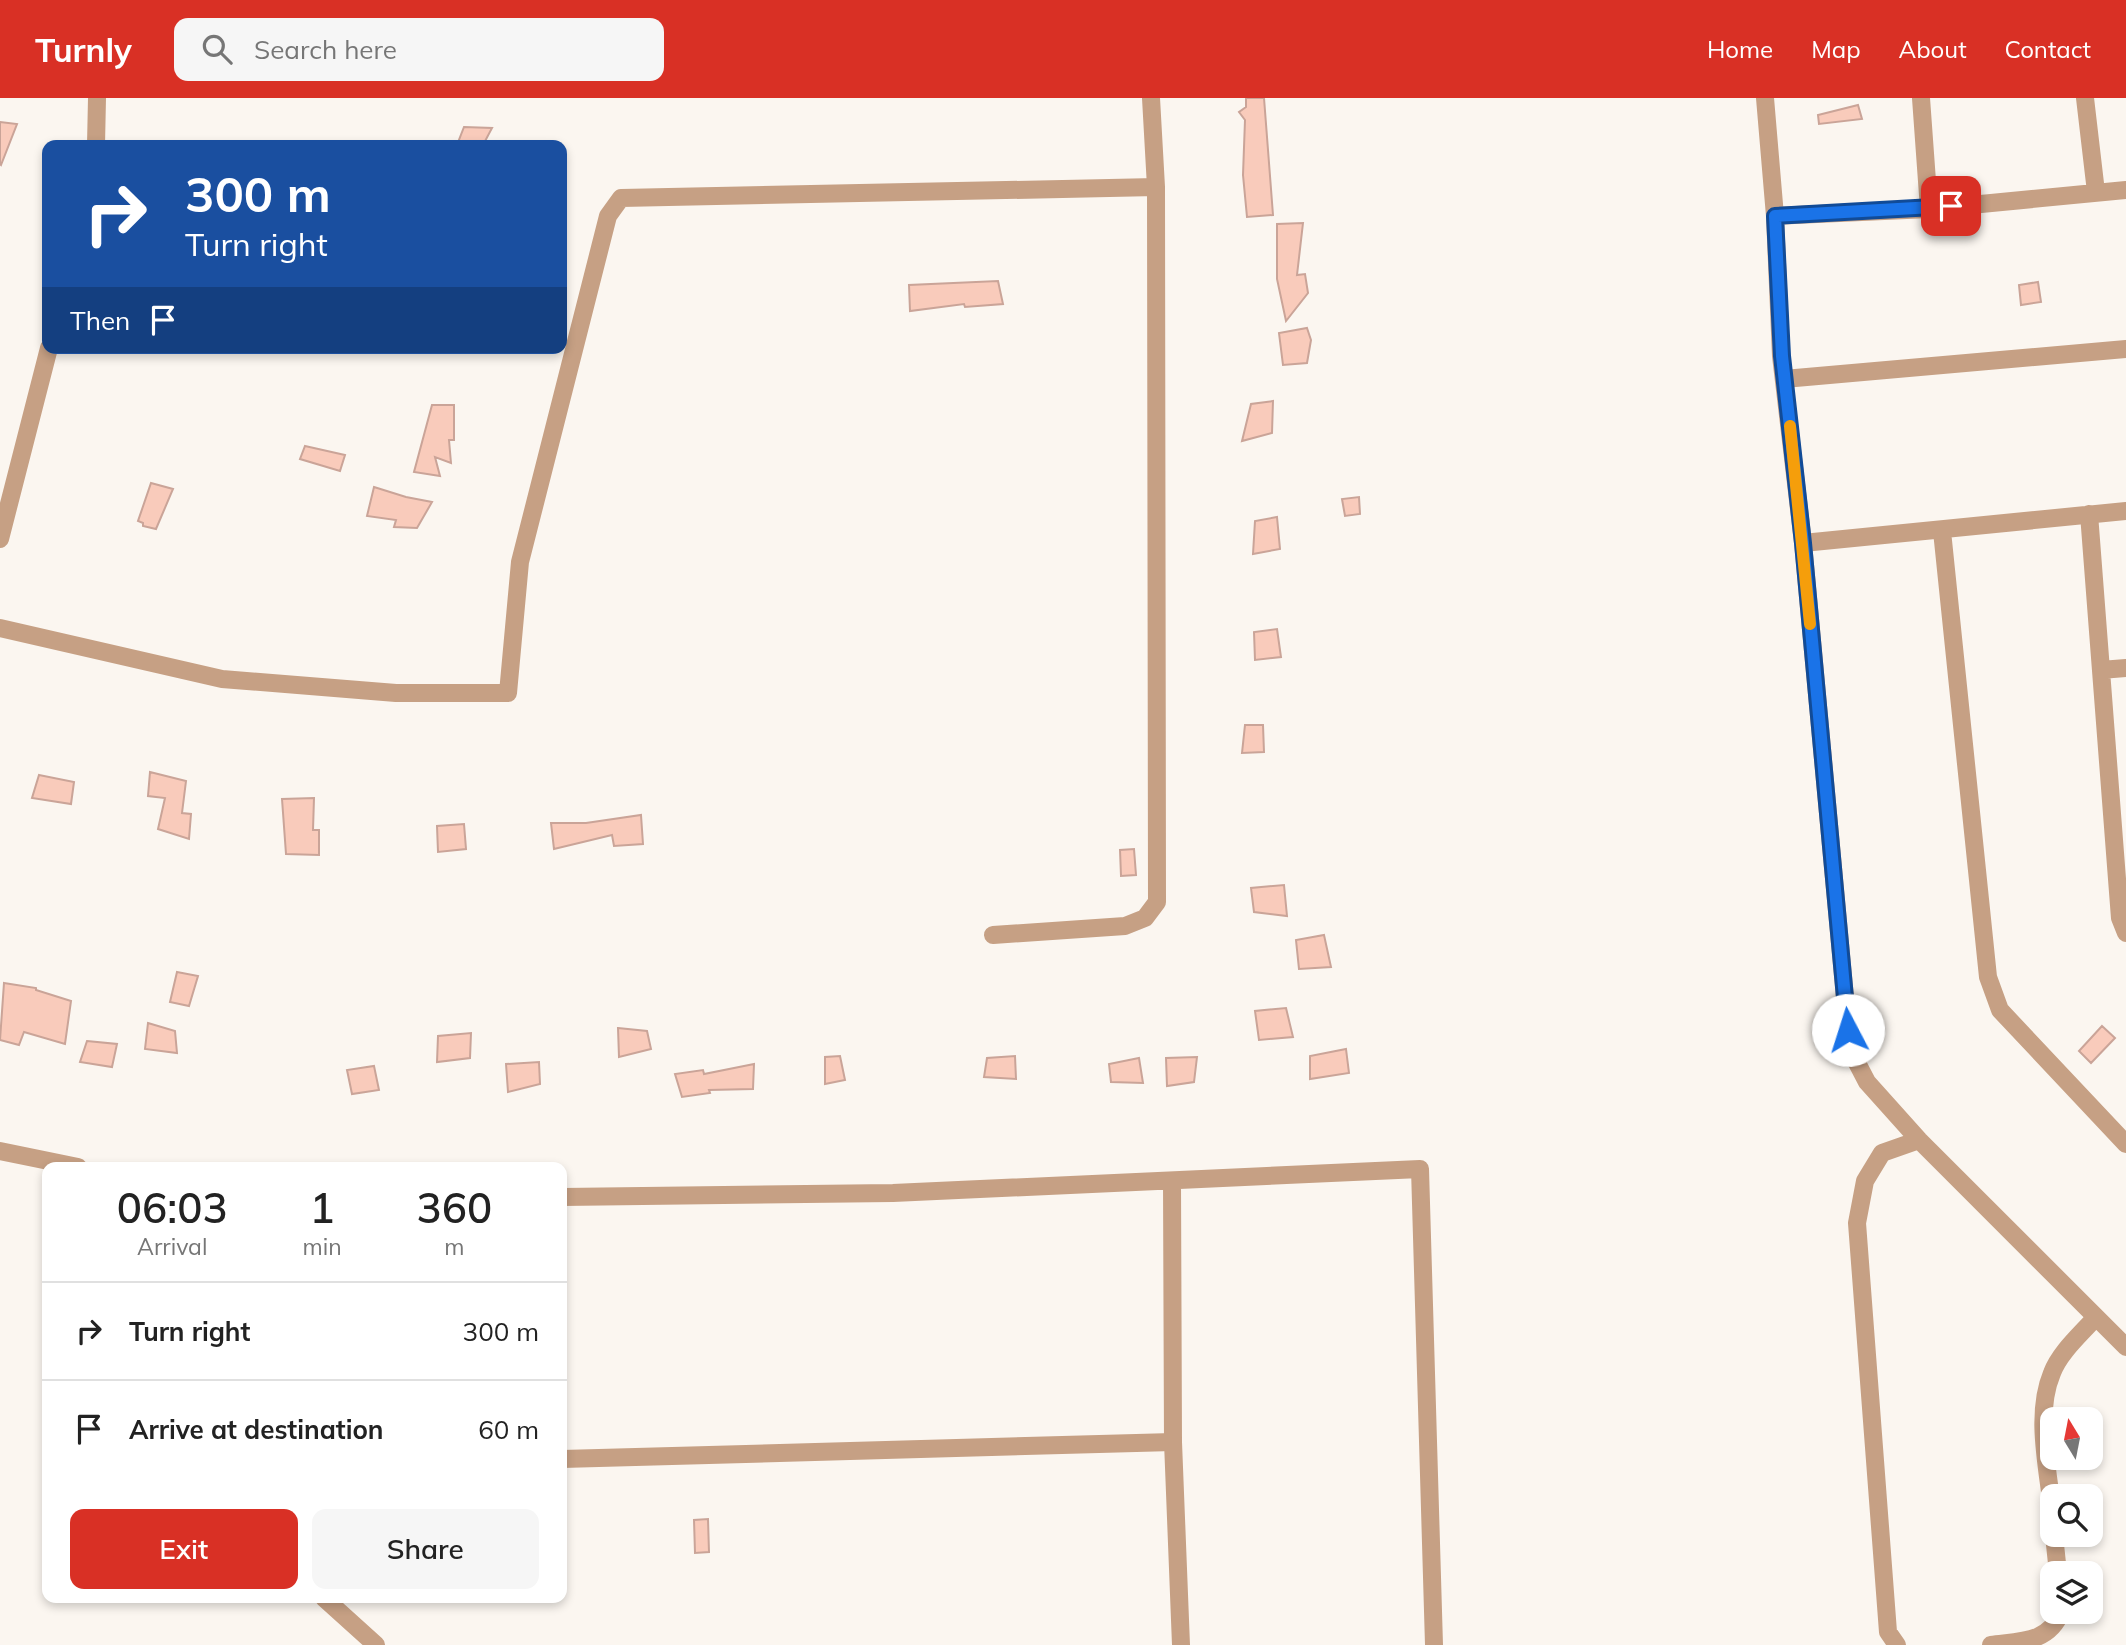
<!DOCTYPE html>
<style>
:root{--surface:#fff;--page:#f6f6f6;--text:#222;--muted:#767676;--line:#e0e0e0;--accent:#d93025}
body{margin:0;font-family:Mulish,sans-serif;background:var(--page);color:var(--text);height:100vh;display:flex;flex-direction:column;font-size:26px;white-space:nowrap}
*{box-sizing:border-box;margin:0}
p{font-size:23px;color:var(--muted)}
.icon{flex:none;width:38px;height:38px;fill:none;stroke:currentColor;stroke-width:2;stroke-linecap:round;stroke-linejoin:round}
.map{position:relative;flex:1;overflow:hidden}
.sheet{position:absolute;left:42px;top:1064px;width:525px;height:441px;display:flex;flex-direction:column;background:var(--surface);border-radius:14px;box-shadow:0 4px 10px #0003}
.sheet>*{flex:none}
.guide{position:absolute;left:42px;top:42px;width:525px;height:214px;border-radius:14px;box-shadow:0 4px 10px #0003;background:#1a4fa0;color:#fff;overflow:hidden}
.needle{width:46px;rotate:350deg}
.buttons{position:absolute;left:2040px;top:1309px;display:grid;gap:14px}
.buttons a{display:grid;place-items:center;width:63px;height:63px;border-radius:14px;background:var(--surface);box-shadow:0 4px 10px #0003;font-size:35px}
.pin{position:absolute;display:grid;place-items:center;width:60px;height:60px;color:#fff;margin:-30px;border-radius:14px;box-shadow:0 4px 10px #0006}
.me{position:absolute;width:77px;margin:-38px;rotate:355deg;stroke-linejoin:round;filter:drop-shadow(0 0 5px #0008)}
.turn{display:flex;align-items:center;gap:24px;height:147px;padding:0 28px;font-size:32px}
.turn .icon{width:91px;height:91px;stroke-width:2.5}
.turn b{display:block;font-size:49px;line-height:60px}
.then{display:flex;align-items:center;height:66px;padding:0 28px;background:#0003;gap:14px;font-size:26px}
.eta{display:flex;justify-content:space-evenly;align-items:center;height:119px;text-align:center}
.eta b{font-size:42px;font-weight:600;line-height:49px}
.primary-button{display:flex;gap:14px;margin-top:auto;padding:14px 28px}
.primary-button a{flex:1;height:80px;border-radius:14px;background:var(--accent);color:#fff;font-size:28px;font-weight:600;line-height:80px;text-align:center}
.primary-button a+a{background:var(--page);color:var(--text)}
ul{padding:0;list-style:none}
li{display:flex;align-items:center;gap:21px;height:98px;padding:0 28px;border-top:2px solid var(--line)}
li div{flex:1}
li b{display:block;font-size:26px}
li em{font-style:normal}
header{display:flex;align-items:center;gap:42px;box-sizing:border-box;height:98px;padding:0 35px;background:var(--accent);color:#fff}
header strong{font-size:33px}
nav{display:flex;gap:38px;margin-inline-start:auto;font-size:24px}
.search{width:490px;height:63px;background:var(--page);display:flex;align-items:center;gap:18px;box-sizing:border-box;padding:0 24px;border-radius:14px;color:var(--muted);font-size:26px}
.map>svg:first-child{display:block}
.building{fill:#f9cbbb;stroke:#caa498;stroke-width:2}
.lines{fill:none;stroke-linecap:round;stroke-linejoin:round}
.minor{stroke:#c6a084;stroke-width:18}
.route-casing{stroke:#114b97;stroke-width:18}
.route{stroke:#1a73e8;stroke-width:12}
.slow{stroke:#f59e0b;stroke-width:12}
</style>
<header>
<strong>Turnly</strong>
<div class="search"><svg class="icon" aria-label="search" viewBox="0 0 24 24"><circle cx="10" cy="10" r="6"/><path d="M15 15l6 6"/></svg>Search here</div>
<nav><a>Home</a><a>Map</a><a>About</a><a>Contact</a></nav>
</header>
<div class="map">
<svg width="2126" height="1547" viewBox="0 0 2126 1547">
<rect width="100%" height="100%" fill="#fbf6f0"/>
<path class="building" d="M1246,0H1264L1273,117L1247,119L1243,77L1245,22L1239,14L1246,9Z
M1858,7L1862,21L1819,26L1818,17Z
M0,24L17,26L1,67L0,66Z
M464,29L492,30L483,47H457Z
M1303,125L1297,177L1305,176L1308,195L1286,223L1277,181V126Z
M998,183L1003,206L965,209L964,206L910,213L909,187Z
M2038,184L2041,204L2021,207L2019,187Z
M1307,230L1311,242L1307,265L1283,267L1279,235Z
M1273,303L1272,335L1242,343L1251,306Z
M432,307H454V342H449L451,365L435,359L440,378L414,374Z
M305,348L345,357L340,373L300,361Z
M151,385L173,391L156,431L143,428V425L138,423Z
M374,389L406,399L432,404L417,430L394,429L396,422L367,418Z
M1359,399L1360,416L1345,418L1342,401Z
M1277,419L1280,451L1253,456L1255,423Z
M1277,531L1281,559L1255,562L1254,534Z
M1245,627H1263L1264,654L1242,655Z
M150,674L186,683L182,715L191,716L189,741L158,731L165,700L148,698Z
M39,677L74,684L71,706L32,700Z
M314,700L313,732H319V757L286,756L282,701Z
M641,717L643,746L614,748L612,737L554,751L551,725H586Z
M464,726L466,751L438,754L437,728Z
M1134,751L1136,777L1121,778L1120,752Z
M1284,787L1287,818L1254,814L1251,790Z
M1324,837L1331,869L1299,871L1296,842Z
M177,874L198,878L189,908L170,904Z
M4,885L36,890V892L71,903L65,946L24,934L19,947L0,942Z
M1286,910L1293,939L1259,942L1255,913Z
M148,925L175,933L177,955L145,951Z
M2102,928L2115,940L2091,965L2079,953Z
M618,930L647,933L651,951L619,959Z
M471,935L470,960L437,964L438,938Z
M87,943L117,946L112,969L80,964Z
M1346,951L1349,975L1310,981V958Z
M840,958L845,982L825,986V959Z
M1015,958L1016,981L984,979L987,960Z
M1197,959L1194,984L1167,988L1166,960Z
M1139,960L1143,985L1111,984L1109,966Z
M539,964L540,986L508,994L506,966Z
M754,966L753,991L709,992L710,995L682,999L675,976L703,972L704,976Z
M374,968L379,992L352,996L347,972Z
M708,1421L709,1454L695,1455L694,1422Z"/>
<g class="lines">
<path class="minor" d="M1765,0L1775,118L1781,258L1803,445L1848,932L1855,961L1867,984L1919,1042L2126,1249
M1921,0L1929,111
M2085,0L2096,94
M96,47L97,0
M1775,118L1929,111L2126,92
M1784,281L2126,251
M2089,416L2120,820L2126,835
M1942,433L1988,879L2000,912L2126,1046
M0,441L49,250
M1803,445L2126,413
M0,530L222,581L396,595H508L520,464L608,118L621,100L1156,89
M2101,572L2126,570
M993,837L1125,828L1145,820L1157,804L1156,89L1151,0
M0,1053L78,1069
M1172,1084L1173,1344L1181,1547
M562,1099L893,1095L1420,1071L1434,1547
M562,1361L1173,1344
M2053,1419C2049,1374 2034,1318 2052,1275C2060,1254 2080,1237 2095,1220
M2054,1437L2058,1475
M324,1500L376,1547
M1897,1547L1888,1534L1857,1125L1865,1083L1882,1055L1919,1042
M1991,1547C2020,1543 2049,1545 2061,1514"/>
</g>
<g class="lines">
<g class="route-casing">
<path id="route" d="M1848,932L1803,445L1782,258L1775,118L1951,108"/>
</g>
<use href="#route" class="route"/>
<path class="slow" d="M1790,328L1810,526"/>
</g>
</svg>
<div class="buttons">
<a><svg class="needle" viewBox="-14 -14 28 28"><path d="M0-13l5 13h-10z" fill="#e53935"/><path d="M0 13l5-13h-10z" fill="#767676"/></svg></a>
<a><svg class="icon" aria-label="search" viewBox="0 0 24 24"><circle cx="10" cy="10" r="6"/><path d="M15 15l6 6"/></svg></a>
<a><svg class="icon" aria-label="layers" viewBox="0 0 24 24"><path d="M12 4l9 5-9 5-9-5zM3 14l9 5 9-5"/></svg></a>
</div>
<div class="pin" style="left:1951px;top:108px;background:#d93025"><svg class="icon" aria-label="arrive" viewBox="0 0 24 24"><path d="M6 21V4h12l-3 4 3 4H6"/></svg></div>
<svg class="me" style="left:1848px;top:932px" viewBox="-20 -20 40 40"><circle r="19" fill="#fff"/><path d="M0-13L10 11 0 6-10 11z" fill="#1a73e8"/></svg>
<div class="guide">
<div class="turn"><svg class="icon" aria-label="right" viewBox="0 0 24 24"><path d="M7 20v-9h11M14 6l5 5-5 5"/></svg><div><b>300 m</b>Turn right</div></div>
<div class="then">Then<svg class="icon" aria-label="arrive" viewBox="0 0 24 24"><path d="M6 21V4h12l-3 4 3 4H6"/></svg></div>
</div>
<section class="sheet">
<div class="eta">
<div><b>06:03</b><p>Arrival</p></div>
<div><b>1</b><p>min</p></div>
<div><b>360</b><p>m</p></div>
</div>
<ul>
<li><svg class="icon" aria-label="right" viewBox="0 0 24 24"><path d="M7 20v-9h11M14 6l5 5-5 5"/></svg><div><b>Turn right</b></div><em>300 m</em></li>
<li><svg class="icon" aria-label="arrive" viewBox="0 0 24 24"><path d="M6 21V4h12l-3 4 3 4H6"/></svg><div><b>Arrive at destination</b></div><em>60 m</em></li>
</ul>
<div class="primary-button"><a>Exit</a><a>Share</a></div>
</section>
</div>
